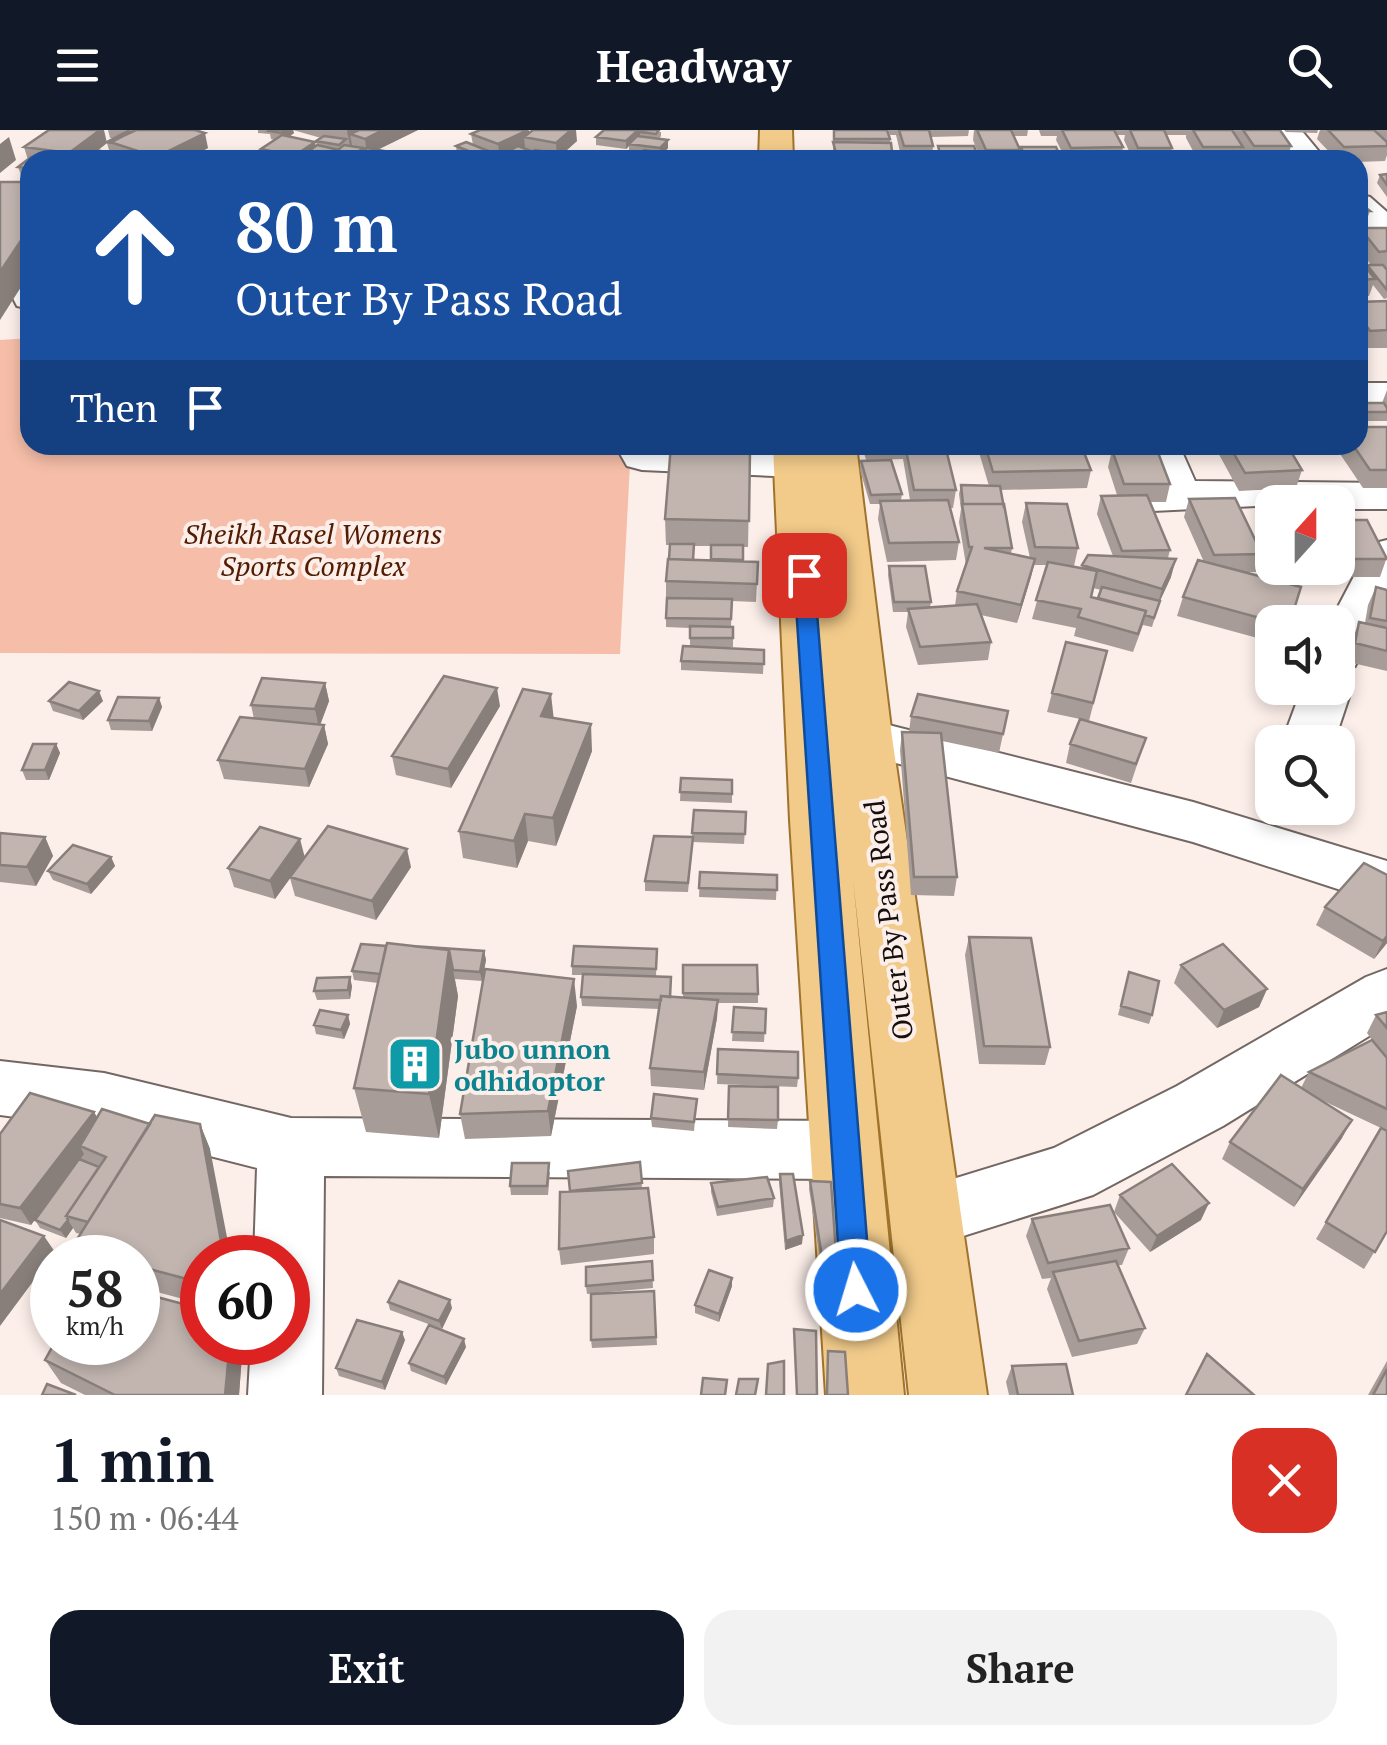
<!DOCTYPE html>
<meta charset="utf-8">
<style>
:root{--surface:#fff;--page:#f2f2f2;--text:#222;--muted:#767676;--accent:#111827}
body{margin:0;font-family:"PT Serif",serif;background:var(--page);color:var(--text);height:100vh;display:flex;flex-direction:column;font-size:38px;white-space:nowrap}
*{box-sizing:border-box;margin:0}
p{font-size:32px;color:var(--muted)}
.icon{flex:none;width:55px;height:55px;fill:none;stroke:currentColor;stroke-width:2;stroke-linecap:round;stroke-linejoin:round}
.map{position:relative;height:1265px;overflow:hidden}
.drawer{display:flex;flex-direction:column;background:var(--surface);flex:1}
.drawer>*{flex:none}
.top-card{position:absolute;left:20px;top:20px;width:1348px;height:305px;border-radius:30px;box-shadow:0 5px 15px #0003;background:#1a4fa0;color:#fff;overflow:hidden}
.needle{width:65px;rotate:21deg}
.controls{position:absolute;left:1255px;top:355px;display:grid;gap:20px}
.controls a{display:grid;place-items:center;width:100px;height:100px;border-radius:20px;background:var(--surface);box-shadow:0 5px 15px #0003;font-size:50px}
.speed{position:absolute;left:30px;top:1105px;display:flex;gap:20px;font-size:50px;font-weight:700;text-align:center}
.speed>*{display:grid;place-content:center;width:130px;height:130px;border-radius:50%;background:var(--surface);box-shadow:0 5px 15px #0003;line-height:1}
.speed small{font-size:25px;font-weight:400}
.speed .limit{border:15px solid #d22;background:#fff;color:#111}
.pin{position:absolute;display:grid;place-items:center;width:85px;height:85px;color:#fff;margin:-42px;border-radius:20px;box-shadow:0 5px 15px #0006}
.me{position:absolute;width:110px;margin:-55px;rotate:355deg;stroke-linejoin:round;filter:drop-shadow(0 0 8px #0008)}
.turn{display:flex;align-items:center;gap:35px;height:210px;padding:0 50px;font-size:45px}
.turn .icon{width:130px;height:130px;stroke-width:2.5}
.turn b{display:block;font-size:70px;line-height:85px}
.then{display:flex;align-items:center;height:95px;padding:0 50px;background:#0003;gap:20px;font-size:38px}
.round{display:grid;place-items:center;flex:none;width:105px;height:105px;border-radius:30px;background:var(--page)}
.summary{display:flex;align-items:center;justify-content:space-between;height:170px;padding:0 50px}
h1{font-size:60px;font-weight:700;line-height:75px;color:var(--accent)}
.button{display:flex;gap:20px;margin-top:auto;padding:20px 50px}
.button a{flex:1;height:115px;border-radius:30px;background:var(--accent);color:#fff;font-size:40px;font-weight:700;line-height:115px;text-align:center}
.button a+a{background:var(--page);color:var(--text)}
header{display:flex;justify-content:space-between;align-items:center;height:130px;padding:0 50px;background:var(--accent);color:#fff;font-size:45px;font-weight:700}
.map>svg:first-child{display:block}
.green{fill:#f6bea8}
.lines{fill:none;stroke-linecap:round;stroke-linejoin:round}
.minor-casing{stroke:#736763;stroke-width:4}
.major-casing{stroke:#9f732c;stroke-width:4}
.minor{fill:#fff;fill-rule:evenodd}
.major{fill:#f2cb8a;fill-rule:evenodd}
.wall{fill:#a79c97;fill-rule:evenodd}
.shaded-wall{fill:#887f7b}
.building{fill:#c2b5b0;stroke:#887f7b;stroke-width:2.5}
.route{fill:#1a73e8;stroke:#114b97;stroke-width:2.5}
.labels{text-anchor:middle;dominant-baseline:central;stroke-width:8;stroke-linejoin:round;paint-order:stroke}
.park-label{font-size:28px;font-style:italic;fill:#531b02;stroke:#fceee9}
.street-label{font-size:28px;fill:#15100e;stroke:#fceee9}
.culture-label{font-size:28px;font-weight:bold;fill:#0d838f;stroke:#fceee9;text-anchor:start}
</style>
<header><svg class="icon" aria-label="menu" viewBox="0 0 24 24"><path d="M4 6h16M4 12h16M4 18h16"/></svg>Headway<svg class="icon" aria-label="search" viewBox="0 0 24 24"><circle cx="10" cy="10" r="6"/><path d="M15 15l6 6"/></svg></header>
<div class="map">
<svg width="1387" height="1265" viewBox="0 0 1387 1265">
<rect width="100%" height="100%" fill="#fceee9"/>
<path class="green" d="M30,208V315H631L620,524L0,523V210Z"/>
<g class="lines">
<g class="minor-casing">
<path id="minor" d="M1269,0H1301L1326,30H1293Z
M1358,64L1370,67L1387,82V109L1375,106L1358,91Z
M30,155V179L17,176L12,166L17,158Z
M1358,253H1387V277H1358Z
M615,315L797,321L812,325L818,334L812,343L797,347L642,340L627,336Z
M1137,315H1179L1195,351L1387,353V379H1338V372L1153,381L1138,377L1131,368L1138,359L1154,355Z
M1387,410V472L1355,536L1338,541V492H1330L1371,414Z
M1338,544L1345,546L1352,558L1334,612H1282L1302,558H1338Z
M865,589L1193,672L1387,731V775L1193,712L847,620L839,607L847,594Z
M1387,839V895L1223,996L1093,1065L925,1118L901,1109L891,1087L901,1065L1054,1018L1177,956L1366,847Z
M0,931L104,943L291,988L844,991L867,999L877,1020L867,1041L844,1049L324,1046L322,1265H248L251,1212H288V1128H254L257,1038L104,999L0,985Z"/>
</g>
<g class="major-casing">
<path id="major" d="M760,0H792L793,30H759Z
M773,315H856L892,607L987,1265H909L853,749L904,1265H826L790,690Z"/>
</g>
<use href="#minor" class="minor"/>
<use href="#major" class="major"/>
</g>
<path class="wall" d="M108,0H195L208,18L188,28L198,30H30V46L21,45L18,37L28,30L24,17L107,12L115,8H110ZM107,13L109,20L112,21L113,24L98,20Z
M258,0H418L377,20L385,29L384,30H335L334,28L332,30H307L310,28L309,24L301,30H279L263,27L261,19L275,10L271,9L270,4L258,3ZM293,0L321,8L316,11L317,16H315L289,7L294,3Z
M604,0L661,2V6L659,9L668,10V18L664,23L637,28L641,23L629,22V16L626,19L596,15V7Z
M833,0L890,9L893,30H833Z
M888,0H969L968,6L931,7L933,16L932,30H902L896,5H890Z
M974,0H1028L1027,6H1014L1020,20L1018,30H981L973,10Z
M1039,0H1280L1291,16L1287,30H1248L1242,20L1239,30H1198L1186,8V5H1166L1172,18L1169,30H1133L1124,10L1125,5H1116L1123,17L1121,30H1066L1056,10L1057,6H1041Z
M1284,0H1318L1317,3L1286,2Z
M1320,0H1387V25L1385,31L1358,32V30H1337L1317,9Z
M529,3L577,11L556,29L554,28V30H498V28L486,24V28L482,30H471L457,24L456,16L473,15L471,4Z
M1387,44V67L1377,53L1380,45Z
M1358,72L1370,81L1364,97H1358Z
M1360,98H1387V138H1385L1387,140V168L1384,169L1373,155L1369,166H1358V127L1366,138L1367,135H1371L1358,118V106Z
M1387,171V218H1364L1358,209V172Z
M1387,260V291H1358V273H1382Z
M1387,297V358H1363L1334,315H1358Z
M671,315H723V316H690V318L750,320L748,417H743V431L758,432L756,472L732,471L731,497H733V517H697L764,520L763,544L681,540V531L690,517V498L666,497V451L670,415H666L665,389ZM693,416H711V430H693Z
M862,315H945L956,360L953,378H950L959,412L956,430L887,432L878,389L880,374H870L860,340L861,331L902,364L901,370H910L903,329L866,330Z
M971,315H1081L1091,340L1087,358L1000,360L1012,418L1011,424L1030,428L1022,392L1026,373L1078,418L1074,436H1069L1081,438L1082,435L1113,426L1097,384L1101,366L1117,365L1108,337L1112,320L1170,354L1166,372H1150L1170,420L1168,428L1171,447L1160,471L1152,497L1143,495L1133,522L1074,506L1076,498L1032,489L1047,435H1034L1017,493L981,485L991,512L988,530L918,535L906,497L908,482H893L888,445L889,436L931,472L930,477L955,476L957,461L966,435L959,392L961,379L959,364L961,355L989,356L978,319V315ZM1093,458L1101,460L1098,468L1091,467Z
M1218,315H1287L1302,340L1296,358L1239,361L1216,319Z
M1189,369L1262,424L1256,442H1245L1272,492V512L1177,486L1183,467L1204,432L1184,387Z
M1338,390L1387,427L1380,447H1332L1327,438H1338Z
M1376,457L1387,460V541L1348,532L1352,510L1359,492L1365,493L1368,475Z
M1107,521L1089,591L1140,626L1131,653L1066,633L1070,614L1080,589L1047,582L1052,563Z
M325,553L329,571L320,595H324L328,614L309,657L224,649L218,630L254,589L251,575Z
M159,568L162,577L152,601L111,600L108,590Z
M49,571H103L83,590L53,581Z
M500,576L451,658L396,645L392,626Z
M1008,581L999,623L942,611L957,747L954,766L911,765L900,620L902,602H909L911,586Z
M553,588L592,621L556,716L528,711L517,738L463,728L459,701Z
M56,614L60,623L49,650H26L22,640Z
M681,648L732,650V673L680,671Z
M694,680L746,682L744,714L693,712L688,762L645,761V751L692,707Z
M0,703L45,707L53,726L36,756L0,752Z
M111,727L115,736L91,764L53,750L48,741Z
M305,727L411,737L376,790L295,766L290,748L275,769L234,757L228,738Z
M700,742L777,745L776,770L699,767Z
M1325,777L1387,813L1374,829L1316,795Z
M969,807L1050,917L1045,935L979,934L965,825Z
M412,816L484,821L486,830L482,851L455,849L458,866L439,1008L366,1002L354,958L378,853L354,850L352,841Z
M657,819L656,846L670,867L683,868V835L758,864V873H718L717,888L704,960L651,956L650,938L659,879L582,876L581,867L583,845H572V836Z
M1181,835L1267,859L1259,877L1217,898L1174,853Z
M1129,842L1152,885L1149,894L1118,885Z
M352,856L350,869L317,870L314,861Z
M577,876L551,1006L465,1009L460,984Z
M734,877L766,879L764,912L732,911Z
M1387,882V1101L1364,1139L1316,1109L1381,998L1315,967L1342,1008L1294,1077L1222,1029L1230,1012L1301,958L1309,942L1372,910L1367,903L1376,885Z
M348,885L350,894L344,909L316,904L314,895Z
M718,919L798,948L797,957L717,954Z
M729,956L778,990L777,999L728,997Z
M697,969L694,1001L652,997L651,988Z
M94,982L97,987L150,994H200L210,1019L202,1128V1174L138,1157V1128H76L71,1119L81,1104L76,1103L73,1098L66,1108L40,1098L35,1090L38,1085L31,1095L0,1088V1004Z
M640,1032L642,1058L654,1107V1124L561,1135L559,1119L570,1062Z
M550,1042L548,1065H511L510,1056Z
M780,1044L802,1114L785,1120L779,1052Z
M810,1051L836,1123L834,1132L821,1136L809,1059Z
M711,1053L774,1068L773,1077L717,1086L711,1062Z
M1120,1065L1201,1090L1150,1122L1114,1082Z
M1032,1089L1129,1118L1122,1135H1118L1145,1198L1137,1214L1072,1227L1047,1159L1051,1148L1042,1149L1026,1106Z
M652,1131L653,1158L587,1164L586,1156Z
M732,1148V1156L719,1192L695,1183V1175Z
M654,1161L657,1215L592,1218L591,1210Z
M388,1172L452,1178L442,1199L390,1180Z
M405,1210L385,1260L339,1246L336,1238Z
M202,1212H243L239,1265H85L61,1253L45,1230Z
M466,1217L446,1255L411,1241L409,1233Z
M1387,1231V1265H1368Z
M1012,1236L1073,1265H1009L1006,1252Z"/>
<path class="shaded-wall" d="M100,0H104L107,13L88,28L84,27L85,30H71L69,23Z
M286,0H293L294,3L283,11L281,3Z
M347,0H361L350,4L352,15L350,16Z
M370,0H418L367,25L365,9Z
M529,0L530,8L524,7L525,17L500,29L498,14Z
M571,0H576L577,11L557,29L556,13Z
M638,0H645L640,2V5L629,14V16L626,19V11Z
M205,3L208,18L185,30H157L156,27Z
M9,7L16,30L0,43V14Z
M668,10V18L660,26V18Z
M315,12L316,20L309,21V24L301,30H295L294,26Z
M335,19L334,28L329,30L328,24Z
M486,20V28L476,30V24Z
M384,21L385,29L384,30H372Z
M531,21L532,29L514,30Z
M30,97V143L0,190V142Z
M1035,429L1031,447L1017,493L1021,475Z
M1176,429L1171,447L1157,477L1162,459Z
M325,553L329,571L319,598L315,579Z
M497,558L500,576L451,658L448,639Z
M99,561L103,571L83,590L79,581Z
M551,564L554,591L541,586Z
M159,568L162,577L152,601L149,591Z
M591,594L592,621L556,716L553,688Z
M324,595L328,614L309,657L305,639Z
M56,614L60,623L49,650L45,640Z
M525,684L528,711L517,738L514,711Z
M45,707L53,726L36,756L27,737Z
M300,709L305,728L275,769L270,751Z
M407,719L411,737L376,790L372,771Z
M111,727L115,736L91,764L87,754Z
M1387,806V813L1374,829L1383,811Z
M449,820L458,866L439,1008L429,964Z
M484,821L486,830L482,851L480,842Z
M350,847L352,856L350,869L348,860Z
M574,849L577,876L551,1006L548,981Z
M1267,859L1259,877L1217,898L1224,880Z
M718,870L717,888L704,960V942Z
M348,885L350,894L344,909L341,900Z
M94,982L103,999L80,1016L84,1024L31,1095L20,1078Z
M1352,990L1342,1008L1294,1077L1303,1059Z
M200,994L210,1019L231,1128H224Z
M1209,1073L1201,1090L1150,1122L1157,1106Z
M68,1090L73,1098L66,1108L60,1100Z
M803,1105L802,1114L785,1120L786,1111Z
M44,1106L55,1122L0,1196V1164Z
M836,1123L834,1132L821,1136L822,1127Z
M732,1148V1156L719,1192V1184Z
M450,1170L452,1178L442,1199L439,1191Z
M402,1202L405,1210L385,1260L382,1252Z
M464,1209L466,1217L446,1255L444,1247Z
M230,1212H243L239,1265H225Z"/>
<path class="building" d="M49,0H100L69,23L24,17Z
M136,0H195L205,3L156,27L110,12Z
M271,0H286L281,3L269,1Z
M359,0H383L365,9L350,4Z
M480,0H528L498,14L471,4Z
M533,0H571L556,13L524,7Z
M604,0H638L626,11L596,7Z
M642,0H659L656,4L640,2Z
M834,0H887L890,9H834Z
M899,0H929L933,16H904Z
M977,0H1011L1020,20H986Z
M1062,0H1114L1123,17L1071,18Z
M1130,0H1164L1172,18H1138Z
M1193,0H1232L1243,17H1203Z
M1243,0H1280L1291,16H1254Z
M1328,0H1374L1387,12V16L1344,17Z
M128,1L131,2L110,13L107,12Z
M282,5L315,12L294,26L261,19Z
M324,6L346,9L339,15L316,11Z
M637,6L668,10L660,18L629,14Z
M466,12L486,20L476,24L456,16Z
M833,12L891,13L893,30H838Z
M317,15L335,19L328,24L309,21Z
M344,15L363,18L353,26L334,23Z
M518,16L531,21L514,30H506L498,27Z
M938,16H974L979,30H942Z
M1021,17H1056L1062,30H1026Z
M367,18L384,21L372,30H351Z
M96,20L142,30H97L84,27Z
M535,20L554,23L546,30L527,29Z
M644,20L672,24L664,30H607L615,25L637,28Z
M171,25L197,30H162Z
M258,26L277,30H252Z
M559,26L584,30H555Z
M31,27L53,30H30V38L18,37Z
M1387,44V55L1380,45Z
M0,52H30V97L0,142Z
M1358,72L1370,81H1358Z
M1360,98H1387V121L1379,122Z
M1358,127L1375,149L1358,150Z
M1367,135H1383L1387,140V160Z
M1387,171V200L1370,201L1358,184V172Z
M1358,273H1384L1387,278V282H1358Z
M1358,297H1387V340H1370L1353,315H1358Z
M671,315H690V318L750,320L749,391L665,389Z
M905,315H945L956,360H914Z
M985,315H1081L1091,340L993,342Z
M1229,315H1287L1302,340L1245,343Z
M1112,320H1157L1170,354H1124Z
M891,330L902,364L871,365L861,331Z
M961,355L1000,356L1004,378V374H963Z
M1147,365L1170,420L1122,421L1101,366Z
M1235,368L1262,424L1214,425L1189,369Z
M948,370L959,412L889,413L880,371Z
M1026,373L1067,374L1078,418L1035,417Z
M962,374H1004L1012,418H984L1035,429L1021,475L957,461L972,417H969Z
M1338,390H1367L1387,429H1339Z
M670,414H694L693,430L669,429Z
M711,415H743V430L711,429Z
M1088,425L1176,429L1162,459L1082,435Z
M668,429L758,432L757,454L666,451Z
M1198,430L1301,457L1290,492H1275L1183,467Z
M1048,432L1097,441L1091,467L1146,481L1138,504L1078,487L1081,479L1036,470Z
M889,436H925L931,472H894Z
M1102,457L1160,471L1154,488L1145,485L1146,481L1098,468Z
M1376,457L1387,460V491L1370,488Z
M667,468L732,469L731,489L666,488Z
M977,474L991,512L920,517L908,479Z
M1359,492L1387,498V521L1355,513Z
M690,496L733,497V508H690Z
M1066,512L1107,521L1093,573L1052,563Z
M683,516L764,520V534L681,531Z
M444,546L497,558L448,639L392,626Z
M262,548L325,553L315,579L251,575Z
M69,552L99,561L79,581L49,571Z
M523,559L551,564L541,586L591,594L553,688L525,684L514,711L459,701Z
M918,564L1008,581L1003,604L911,586Z
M118,567L159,568L149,591L108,590Z
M240,587L324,595L305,639L218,630Z
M1080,589L1146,608L1136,634L1070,614Z
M902,602L941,603L957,747H914Z
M33,614H56L45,640H22Z
M681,648L732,650V664L680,662Z
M694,680L746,682L745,704L692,703Z
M328,696L407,719L372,771L290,747Z
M260,697L300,709L270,751L228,738Z
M0,703L45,707L27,737L0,735Z
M654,706L693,707L688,753L645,751Z
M73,715L111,727L87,754L48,741Z
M1364,733L1387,745V806L1383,811L1325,777Z
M700,742L777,745V760L699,758Z
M969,807L1031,808L1050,917L984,916Z
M387,813L449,820L429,964L354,958Z
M361,814L386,816L380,844L352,841Z
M1223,814L1267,859L1224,880L1181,835Z
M412,816L484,821L480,842L453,840L449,820Z
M574,816L657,819L656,839L572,836Z
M683,835H757L758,864L683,863Z
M485,839L574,849L548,981L460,984Z
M1129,842L1159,851L1152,885L1121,876Z
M583,844L671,847L670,867L661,866V870L581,867Z
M350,847L348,860L314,861L317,848Z
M661,866L718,870L704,942L650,938Z
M734,877L766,879L765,903L732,902Z
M320,880L348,885L341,900L314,895Z
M1387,882V898L1376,885Z
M1372,910L1387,928V979L1309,942Z
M718,919L798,922V948L717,944Z
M1281,945L1352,990L1303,1059L1230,1012Z
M729,956L778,957V990L728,989Z
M30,963L94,982L20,1078L0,1074V1004Z
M654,964L697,969L694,992L651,988Z
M102,979L150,994L88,1092L66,1086L106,1027L80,1016Z
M155,985L200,994L224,1128H202V1153L138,1136V1128H103L71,1119Z
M1381,998L1387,1001V1101L1375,1122L1326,1092Z
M79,1029L99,1037L66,1086L68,1090L60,1100L35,1090Z
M640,1032L642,1053L570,1061L568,1041Z
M512,1033H549L547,1056H510Z
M1172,1034L1209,1073L1157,1106L1120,1065Z
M780,1044H793L803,1105L786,1111Z
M767,1047L774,1068L718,1077L711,1053Z
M810,1051L831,1052L836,1123L822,1127Z
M648,1058L654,1107L559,1119L560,1062Z
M1110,1075L1129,1118L1048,1133L1032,1089Z
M0,1090L44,1106L0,1164Z
M652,1131L653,1150L586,1156V1137Z
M1116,1131L1145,1198L1079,1211L1053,1142Z
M709,1140L732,1148L719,1184L695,1175Z
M399,1151L450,1170L439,1191L388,1172Z
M654,1161L656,1207L591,1210V1164Z
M138,1162L202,1179V1212H230L225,1265H115L45,1230L55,1212H138Z
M357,1190L402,1202L382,1252L336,1238Z
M429,1195L464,1209L444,1247L409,1233Z
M794,1199L816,1201L817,1265H797Z
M828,1221L845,1222L848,1265H827Z
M1207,1224L1254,1265H1186Z
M784,1231V1265H766L768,1234Z
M1066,1234L1073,1265H1018L1012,1236Z
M1387,1239V1265H1373Z
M703,1248L727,1250L725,1265H701Z
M739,1249H758L755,1265H736Z
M47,1254L76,1265H42Z"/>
<path class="route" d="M804,439L814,445L871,1160L867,1170L856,1175L845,1170L841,1160L794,445Z"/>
<defs>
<g id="building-square" transform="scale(2.875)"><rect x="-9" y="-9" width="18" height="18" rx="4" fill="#0f9aa8" stroke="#fceee9"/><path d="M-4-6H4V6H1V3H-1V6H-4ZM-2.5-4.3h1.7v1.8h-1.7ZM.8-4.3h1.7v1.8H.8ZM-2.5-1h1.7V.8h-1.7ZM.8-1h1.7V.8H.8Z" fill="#fff"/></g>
</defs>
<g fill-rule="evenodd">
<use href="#building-square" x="415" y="934"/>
</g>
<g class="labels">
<g class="park-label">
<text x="313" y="403">Sheikh Rasel Womens<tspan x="313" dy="32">Sports Complex</tspan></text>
</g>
<g class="street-label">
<text transform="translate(888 790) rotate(-97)">Outer By Pass Road</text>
</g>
<g class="culture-label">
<text x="454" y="918">Jubo unnon<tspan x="454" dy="32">odhidoptor</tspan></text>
</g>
</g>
</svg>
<div class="controls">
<a><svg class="needle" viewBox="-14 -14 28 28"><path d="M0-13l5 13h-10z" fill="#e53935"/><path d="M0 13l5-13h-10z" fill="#767676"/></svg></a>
<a><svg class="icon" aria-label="sound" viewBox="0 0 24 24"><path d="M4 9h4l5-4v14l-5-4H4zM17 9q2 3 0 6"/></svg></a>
<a><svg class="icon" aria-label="search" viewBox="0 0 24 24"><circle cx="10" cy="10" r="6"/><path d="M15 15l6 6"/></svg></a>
</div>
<div class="speed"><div>58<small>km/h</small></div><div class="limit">60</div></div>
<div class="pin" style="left:804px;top:445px;background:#d93025"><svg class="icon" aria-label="arrive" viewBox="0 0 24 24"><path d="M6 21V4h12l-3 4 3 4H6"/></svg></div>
<svg class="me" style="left:856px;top:1160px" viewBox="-20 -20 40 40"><circle r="17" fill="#1a73e8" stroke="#fff" stroke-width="3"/><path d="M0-11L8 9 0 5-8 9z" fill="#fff"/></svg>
<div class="top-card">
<div class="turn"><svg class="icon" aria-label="ahead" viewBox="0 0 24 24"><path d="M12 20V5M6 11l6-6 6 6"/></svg><div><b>80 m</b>Outer By Pass Road</div></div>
<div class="then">Then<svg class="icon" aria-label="arrive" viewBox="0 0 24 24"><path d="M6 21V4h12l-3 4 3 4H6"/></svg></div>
</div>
</div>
<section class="drawer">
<div class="summary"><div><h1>1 min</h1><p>150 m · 06:44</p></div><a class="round" style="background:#d93025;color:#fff"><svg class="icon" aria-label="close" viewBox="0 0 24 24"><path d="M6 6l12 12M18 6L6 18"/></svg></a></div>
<div class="button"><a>Exit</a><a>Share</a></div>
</section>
